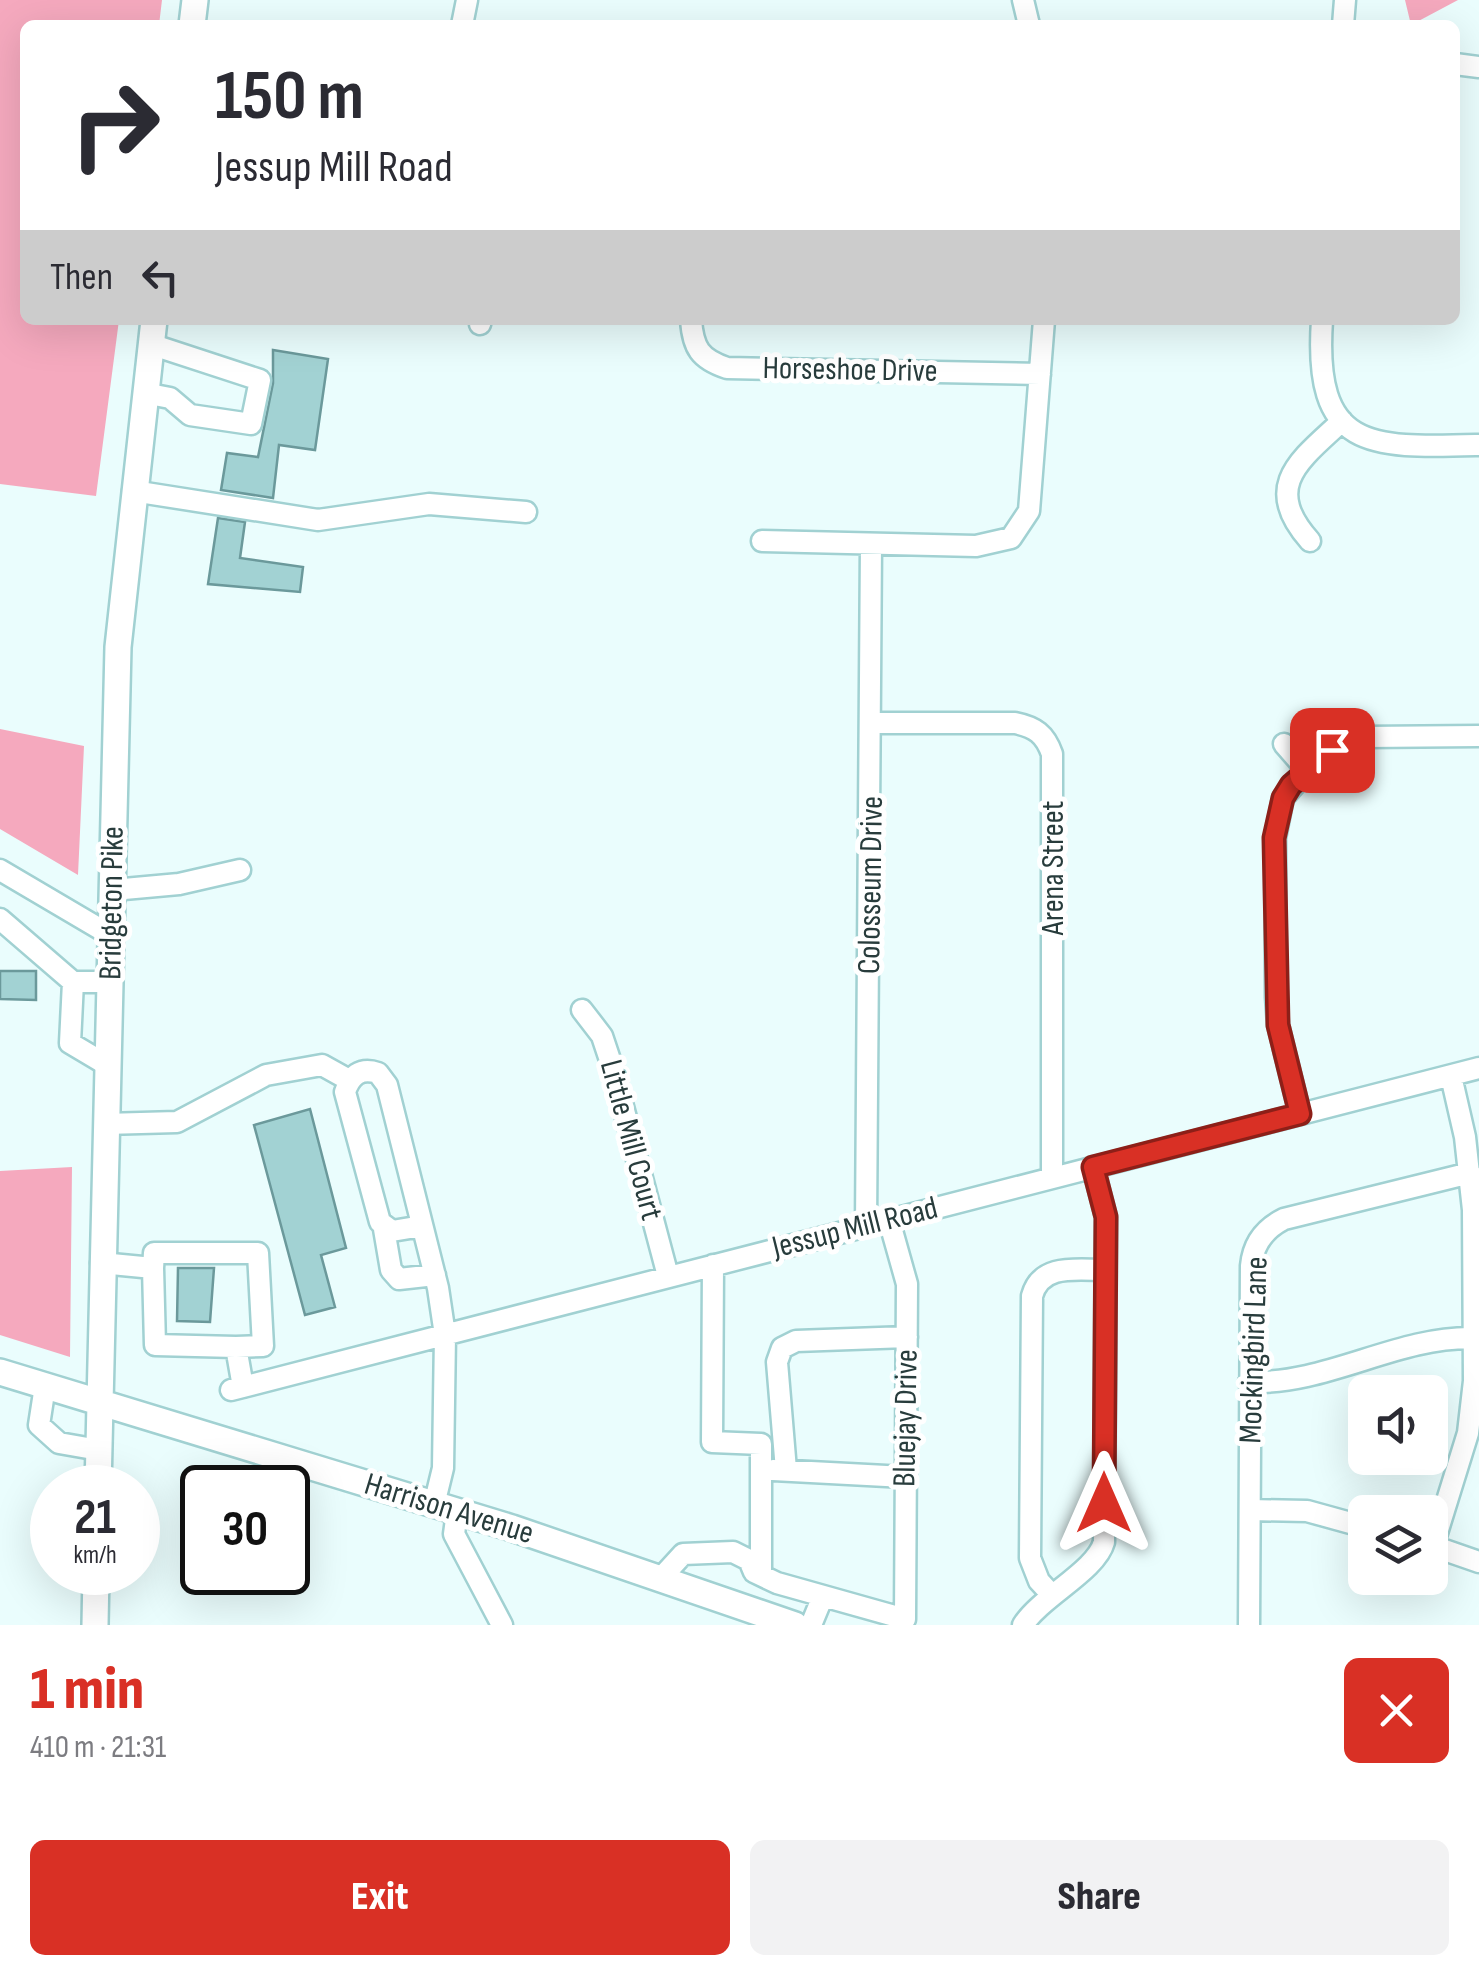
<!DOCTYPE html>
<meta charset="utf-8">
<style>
:root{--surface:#fff;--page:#f2f2f3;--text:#2b2b33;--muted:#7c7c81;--accent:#d93025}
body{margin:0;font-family:"Sofia Sans Condensed",sans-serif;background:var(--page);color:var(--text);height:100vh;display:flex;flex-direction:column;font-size:38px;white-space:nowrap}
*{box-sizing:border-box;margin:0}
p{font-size:32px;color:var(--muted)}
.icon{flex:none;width:55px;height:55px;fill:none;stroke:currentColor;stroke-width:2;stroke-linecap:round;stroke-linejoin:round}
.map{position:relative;height:1625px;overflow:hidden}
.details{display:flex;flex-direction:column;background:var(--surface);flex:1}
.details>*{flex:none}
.banner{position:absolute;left:20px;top:20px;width:1440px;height:305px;border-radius:15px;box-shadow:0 10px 40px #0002;background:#fff;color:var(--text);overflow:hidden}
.tools{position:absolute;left:1348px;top:1375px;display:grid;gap:20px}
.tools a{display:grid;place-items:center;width:100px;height:100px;border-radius:15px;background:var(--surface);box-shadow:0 10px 40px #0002;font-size:50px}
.speed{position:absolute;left:30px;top:1465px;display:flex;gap:20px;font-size:50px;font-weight:700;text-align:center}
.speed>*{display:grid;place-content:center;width:130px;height:130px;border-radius:50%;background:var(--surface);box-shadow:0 10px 40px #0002;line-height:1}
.speed small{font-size:25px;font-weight:400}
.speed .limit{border:5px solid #111;border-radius:15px;background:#fff;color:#111}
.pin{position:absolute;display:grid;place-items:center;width:85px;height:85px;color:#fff;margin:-42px;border-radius:20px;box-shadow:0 5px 15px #0006}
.me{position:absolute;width:110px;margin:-55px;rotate:0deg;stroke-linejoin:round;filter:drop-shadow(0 0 8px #0008)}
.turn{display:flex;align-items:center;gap:35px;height:210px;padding:0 30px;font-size:45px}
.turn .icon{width:130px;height:130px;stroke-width:2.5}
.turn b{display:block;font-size:70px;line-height:85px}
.then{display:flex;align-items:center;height:95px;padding:0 30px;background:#0003;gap:20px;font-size:38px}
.round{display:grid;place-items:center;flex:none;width:105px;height:105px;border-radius:15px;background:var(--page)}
.headline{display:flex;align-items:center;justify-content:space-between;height:170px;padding:0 30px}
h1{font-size:60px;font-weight:800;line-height:75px;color:var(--accent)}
.cta{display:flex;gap:20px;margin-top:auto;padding:20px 30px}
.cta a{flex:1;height:115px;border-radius:15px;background:var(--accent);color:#fff;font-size:40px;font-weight:800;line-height:115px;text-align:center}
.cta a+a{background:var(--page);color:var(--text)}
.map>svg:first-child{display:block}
.forest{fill:#f5a9be}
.building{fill:#a2d2d3;stroke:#6b999b;stroke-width:2.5}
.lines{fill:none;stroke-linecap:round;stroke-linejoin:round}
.minor-casing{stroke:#a1d1d2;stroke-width:25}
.major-casing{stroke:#a1d1d2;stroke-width:30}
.minor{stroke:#fff;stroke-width:20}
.major{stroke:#fff;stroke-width:25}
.route-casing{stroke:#8d1f18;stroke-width:25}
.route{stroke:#d93025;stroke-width:18}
.labels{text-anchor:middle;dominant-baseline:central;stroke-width:10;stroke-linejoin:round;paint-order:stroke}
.street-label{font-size:32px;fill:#283c3c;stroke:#fff}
</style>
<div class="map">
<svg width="1479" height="1625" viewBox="0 0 1479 1625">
<rect width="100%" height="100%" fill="#eafdfd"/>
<path class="forest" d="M0,0H162L159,25H25V320H119L96,496L0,484Z
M1405,0H1458L1411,25Z
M0,729L84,746L78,875L0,829Z
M72,1167L70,1357L0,1335V1171Z"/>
<path class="building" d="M273,350L328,359L315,450L279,445L273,498L221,490L227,453L258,457L273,383Z
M218,518L245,522L240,558L303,567L300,592L208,584Z
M0,971H36V1000L0,999Z
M310,1109L346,1248L321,1255L335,1307L305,1315L254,1125Z
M178,1268H214L210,1322L177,1321Z"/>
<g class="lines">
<g class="minor-casing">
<path id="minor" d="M1023,0L1029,25
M462,25L467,0
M1343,25L1345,0
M1455,64L1479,67
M691,320C693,348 700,359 727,368L1040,374
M1322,320C1313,451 1370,448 1479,445
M480,324L481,320
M144,393L170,398L190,415L251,424L260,380L150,344
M133,491L318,520L429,504L526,512
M762,541L976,546L1011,538L1029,511L1044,320
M1310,541C1261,486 1300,460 1342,421
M873,723H1015C1035,727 1045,734 1052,754V1177
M1284,744L1305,768
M0,870L112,936
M113,890L179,884L240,870
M0,919L73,982H110
M73,982L70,1043L107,1065
M582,1010L602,1036L613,1069L668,1276
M1300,1114L1278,1025L1276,997L1275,838L1283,798L1319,757L1365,737L1479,736
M105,1124L177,1122L266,1075L322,1065L349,1080
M422,1226L392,1231L380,1222L345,1092C350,1076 360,1067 378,1073L387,1085L438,1288L445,1335L443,1468L434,1505
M866,1226L871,544
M384,1229L391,1270L399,1279L435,1275
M101,1263L153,1268L155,1345L236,1347L243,1387
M713,1265L712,1442L761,1444V1572
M153,1268L154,1253H258L263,1346L236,1347
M1249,1382C1326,1385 1396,1337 1472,1338
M45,1386L39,1425L59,1443L99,1450
M231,1390L1479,1068
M773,1470L905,1477
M786,1470L777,1362L782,1348L796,1341L907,1337
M1250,1510L1307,1511L1365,1527
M457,1512L454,1534L502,1625
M1430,1545L1479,1562
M1433,1546L1468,1433L1474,1381L1473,1210L1465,1137L1451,1076
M661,1578L683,1554L733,1552L749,1560L754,1572L777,1583L905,1619L907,1284L889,1220
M1051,1594L1039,1581L1030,1558L1032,1296C1041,1263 1077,1270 1105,1270
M811,1625L823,1596
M1023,1625C1042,1596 1096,1571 1104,1542L1106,1217L1093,1167
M1249,1625L1251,1266C1253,1244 1264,1229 1284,1219L1470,1173"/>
</g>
<g class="major-casing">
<path id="major" d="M192,25L195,0
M0,1372L512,1528L795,1625
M98,1488L118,647L154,320
M95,1625L96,1572"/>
</g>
<use href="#minor" class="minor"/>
<use href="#major" class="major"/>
</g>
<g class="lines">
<g class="route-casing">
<path id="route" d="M1104,1503L1106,1217L1093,1167L1300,1114L1278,1025L1274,838L1283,798L1291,785L1332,750"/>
</g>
<use href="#route" class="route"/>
</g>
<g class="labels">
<g class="street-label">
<text transform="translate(850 370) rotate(1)">Horseshoe Drive</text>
<text transform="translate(1053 868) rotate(-90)">Arena Street</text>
<text transform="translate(871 885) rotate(-89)">Colosseum Drive</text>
<text transform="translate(112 903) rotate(-89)">Bridgeton Pike</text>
<text transform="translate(631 1140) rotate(75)">Little Mill Court</text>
<text transform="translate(855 1228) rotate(-14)">Jessup Mill Road</text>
<text transform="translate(1254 1350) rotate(-88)">Mockingbird Lane</text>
<text transform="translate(906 1418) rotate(-89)">Bluejay Drive</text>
<text transform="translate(449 1509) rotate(17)">Harrison Avenue</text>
</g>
</g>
</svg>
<div class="tools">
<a><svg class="icon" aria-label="sound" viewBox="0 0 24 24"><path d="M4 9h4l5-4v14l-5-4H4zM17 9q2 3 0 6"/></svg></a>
<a><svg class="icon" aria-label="layers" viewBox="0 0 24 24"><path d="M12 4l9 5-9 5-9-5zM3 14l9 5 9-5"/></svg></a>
</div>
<div class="speed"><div>21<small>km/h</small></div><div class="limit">30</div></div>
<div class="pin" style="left:1332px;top:750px;background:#d93025"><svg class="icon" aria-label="arrive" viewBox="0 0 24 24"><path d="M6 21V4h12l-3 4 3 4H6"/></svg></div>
<svg class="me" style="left:1104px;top:1503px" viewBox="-20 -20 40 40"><path d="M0-17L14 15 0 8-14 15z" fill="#d93025" stroke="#fff" stroke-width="4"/></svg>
<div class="banner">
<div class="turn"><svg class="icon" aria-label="right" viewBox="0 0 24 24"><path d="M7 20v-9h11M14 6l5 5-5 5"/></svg><div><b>150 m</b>Jessup Mill Road</div></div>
<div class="then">Then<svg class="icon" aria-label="left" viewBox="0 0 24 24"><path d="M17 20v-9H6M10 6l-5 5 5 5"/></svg></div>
</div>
</div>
<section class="details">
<div class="headline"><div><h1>1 min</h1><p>410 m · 21:31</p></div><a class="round" style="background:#d93025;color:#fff"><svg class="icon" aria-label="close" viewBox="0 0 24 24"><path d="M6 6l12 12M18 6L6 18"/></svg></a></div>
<div class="cta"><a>Exit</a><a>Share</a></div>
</section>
